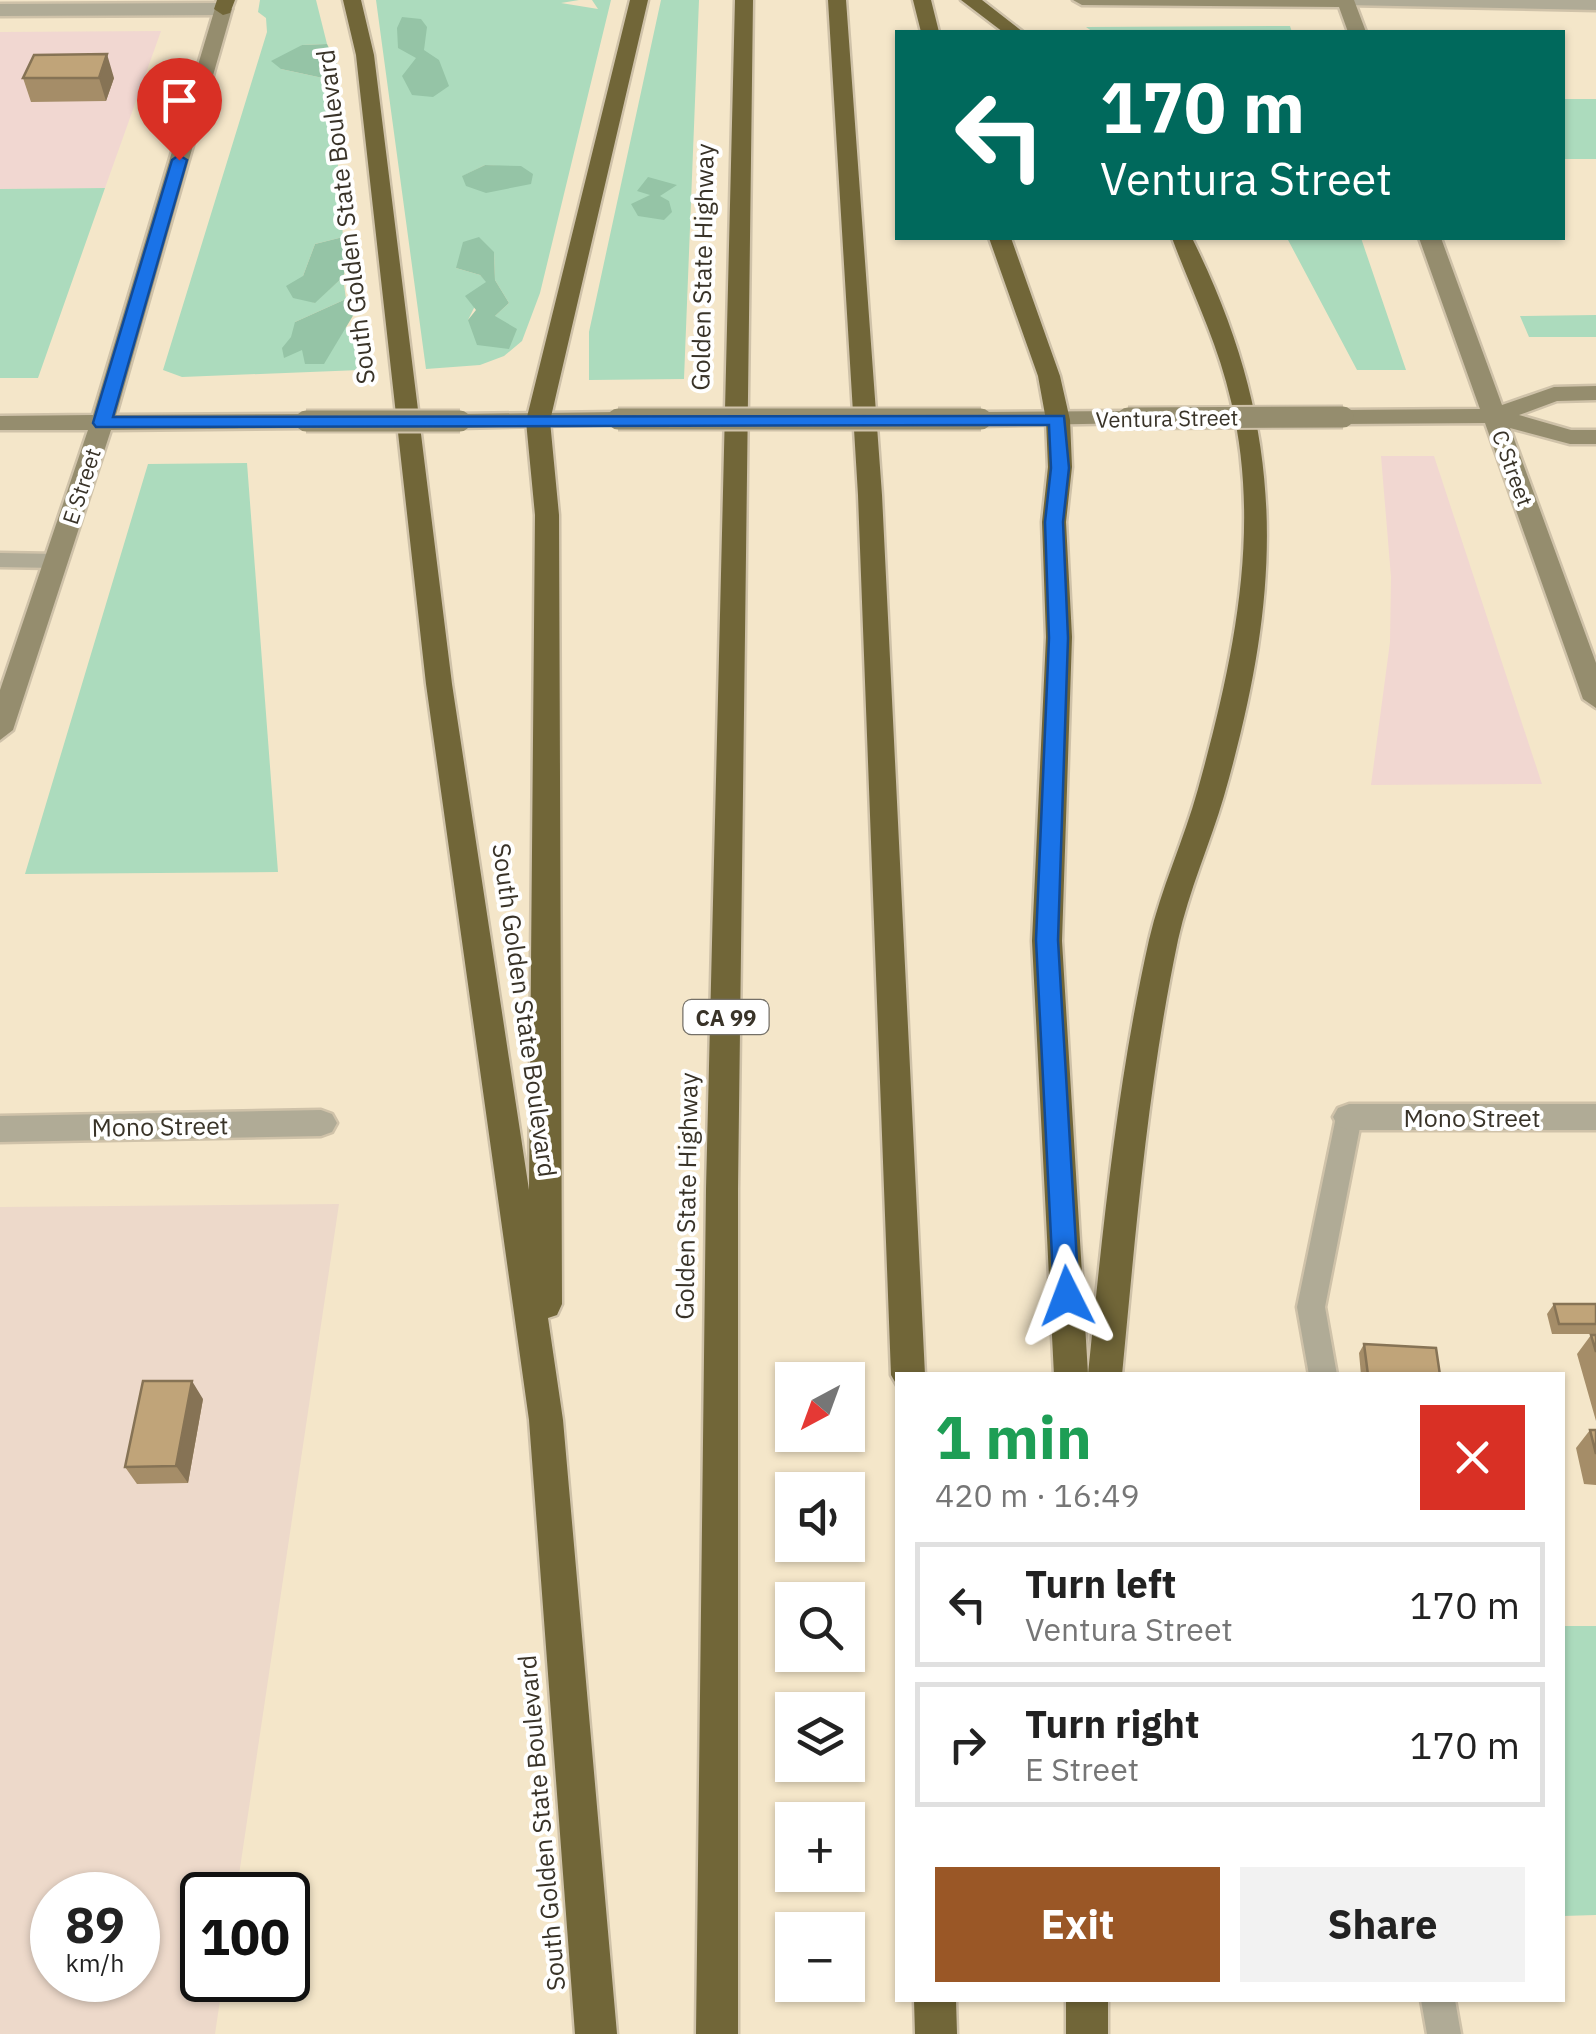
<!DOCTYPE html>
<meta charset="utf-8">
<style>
:root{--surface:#fff;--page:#f2f2f2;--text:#222;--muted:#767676;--line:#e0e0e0;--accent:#9a5726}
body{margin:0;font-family:"IBM Plex Sans",sans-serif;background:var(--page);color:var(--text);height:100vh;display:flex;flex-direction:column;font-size:38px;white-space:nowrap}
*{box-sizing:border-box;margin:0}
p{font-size:32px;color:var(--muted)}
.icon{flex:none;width:55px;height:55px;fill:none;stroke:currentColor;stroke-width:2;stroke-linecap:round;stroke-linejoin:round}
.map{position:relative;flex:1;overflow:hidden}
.drawer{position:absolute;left:895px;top:1372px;width:670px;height:630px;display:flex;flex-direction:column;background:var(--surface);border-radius:0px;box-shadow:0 2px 8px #0004}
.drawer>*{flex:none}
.guide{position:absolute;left:895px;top:30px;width:670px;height:210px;border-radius:0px;box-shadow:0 2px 8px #0004;background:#00695c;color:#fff;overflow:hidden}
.needle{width:65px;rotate:221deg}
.fabs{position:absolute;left:775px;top:1362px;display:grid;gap:20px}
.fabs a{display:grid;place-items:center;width:90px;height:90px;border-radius:0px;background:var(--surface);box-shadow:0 2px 8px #0004;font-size:50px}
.speed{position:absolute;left:30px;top:1872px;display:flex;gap:20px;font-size:50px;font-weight:700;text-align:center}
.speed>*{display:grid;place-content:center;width:130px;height:130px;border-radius:50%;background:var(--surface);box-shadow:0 2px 8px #0004;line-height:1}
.speed small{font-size:25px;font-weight:400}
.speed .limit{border:5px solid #111;border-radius:15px;background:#fff;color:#111}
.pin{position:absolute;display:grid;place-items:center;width:85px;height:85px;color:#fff;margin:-102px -42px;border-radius:50% 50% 50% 0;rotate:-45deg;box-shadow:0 0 10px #0007}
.pin .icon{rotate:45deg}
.me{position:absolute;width:110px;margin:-55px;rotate:357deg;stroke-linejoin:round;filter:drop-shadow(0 0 8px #0008)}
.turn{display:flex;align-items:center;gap:35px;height:210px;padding:0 40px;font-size:45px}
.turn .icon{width:130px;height:130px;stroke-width:2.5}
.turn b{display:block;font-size:70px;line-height:85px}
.round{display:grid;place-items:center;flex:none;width:105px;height:105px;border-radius:0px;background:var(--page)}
.overview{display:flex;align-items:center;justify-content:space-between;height:170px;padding:0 40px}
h1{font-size:60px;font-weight:700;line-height:75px;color:#1e9e55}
.primary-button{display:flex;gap:20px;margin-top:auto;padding:20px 40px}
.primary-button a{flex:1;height:115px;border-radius:0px;background:var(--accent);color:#fff;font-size:40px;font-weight:700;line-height:115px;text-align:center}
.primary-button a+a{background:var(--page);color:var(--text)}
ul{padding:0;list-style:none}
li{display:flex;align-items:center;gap:30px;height:125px;margin:0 20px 15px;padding:0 20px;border:5px solid var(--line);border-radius:0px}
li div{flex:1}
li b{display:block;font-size:38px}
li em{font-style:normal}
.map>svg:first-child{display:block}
.commercial{fill:#f1d7d1}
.industrial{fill:#edd9ca;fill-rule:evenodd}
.green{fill:#acdbbd;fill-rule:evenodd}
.forest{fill:#95c4a6}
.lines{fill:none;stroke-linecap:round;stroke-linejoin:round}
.lane-casing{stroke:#cfc2a9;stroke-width:5}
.street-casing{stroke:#cfc2a9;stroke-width:5}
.secondary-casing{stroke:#cfc2a9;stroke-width:5}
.highway-casing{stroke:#cfc2a9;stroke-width:5}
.lane{fill:#b0ab96;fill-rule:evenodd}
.street{fill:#b0ab96;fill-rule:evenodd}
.secondary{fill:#958d6e;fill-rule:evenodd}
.highway{fill:#716638;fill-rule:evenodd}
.secondary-bridge-casing{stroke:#cfc2a9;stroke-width:25;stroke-linecap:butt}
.secondary-bridge{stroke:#958d6e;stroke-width:21}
.wall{fill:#a58d68}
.shaded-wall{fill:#867355}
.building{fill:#c0a479;stroke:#867355;stroke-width:2.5}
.route{fill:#1a73e8;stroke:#114b97;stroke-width:2.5}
.labels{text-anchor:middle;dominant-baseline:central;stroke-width:8;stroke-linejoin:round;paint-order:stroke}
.far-street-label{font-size:22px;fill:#393328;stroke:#fff}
.shield{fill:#fff;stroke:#747068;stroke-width:2.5}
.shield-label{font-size:22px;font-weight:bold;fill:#393328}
.street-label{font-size:25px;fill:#393328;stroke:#fff}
</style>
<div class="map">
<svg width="1596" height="2034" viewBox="0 0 1596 2034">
<rect width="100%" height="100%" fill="#f4e6c9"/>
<path class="commercial" d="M161,31L105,188L0,189V32Z
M1381,456H1434L1542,784L1371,785L1390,642L1391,577Z"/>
<path class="industrial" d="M339,1204L236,1895H202V1980H223L215,2034H0V1207ZM52,1895H138V1980H52Z"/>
<path class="green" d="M260,0H316L327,44L302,45L281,69L332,80L343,237L315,244L303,276L314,303L343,277L346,299L295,322L303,350L350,326L360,370L182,377L163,370L267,32L266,18L258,12Z
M376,0H579L561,3L598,9L592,0H611L540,293L522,341L504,356L480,365L426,369ZM485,165L510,167L531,183L486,192L463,176ZM494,252L495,280L509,303L495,316L468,320L487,282L480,275L456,268Z
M661,0H699L684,379L589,380V332Z
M1290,26L1292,32H1093L1086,27Z
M1562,99H1596V159H1563Z
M105,188L38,378H0V189Z
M1287,238H1361L1406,370H1357Z
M1596,315V337H1529L1520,316Z
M247,463L278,872L25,874L148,464Z
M1562,1626H1596V1915L1563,1916Z"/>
<path class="forest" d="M402,17L421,19L427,27L424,50L439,60L449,86L433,97L412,95L402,76L416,58L398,48L397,28Z
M327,44L339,68L332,80L281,69L271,61L302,45Z
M485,165L521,166L533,174L531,184L486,193L466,186L462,176Z
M648,177L677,185L660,196L669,201L672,212L664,220L638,216L631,204L650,195L637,191Z
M343,237L351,253L343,277L315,303L293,298L286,286L303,276L315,244Z
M479,237L494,252L495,280L509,303L495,316L517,329L509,349L477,345L468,320L476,310L465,296L486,282L480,275L456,268L463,242Z
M346,299L357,309L324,364H305L302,350L284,358L282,348L291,337L295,322Z"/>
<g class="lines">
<g class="lane-casing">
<path id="lane" d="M0,553L56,554L66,561L56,568L0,567Z
M1349,1106L1358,1109L1362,1117L1325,1307L1337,1375H1309L1297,1307L1336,1117L1340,1109Z
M1421,2000H1455L1461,2034H1427Z"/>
</g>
<g class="street-casing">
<path id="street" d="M1337,0H1596V10L1346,5Z
M0,4L223,3L232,9L223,15L0,16Z
M1349,1104H1596V1130H1349L1338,1126L1333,1117L1338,1108Z
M321,1110L332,1114L337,1123L332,1132L321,1136L0,1142V1116Z"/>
</g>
<g class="secondary-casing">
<path id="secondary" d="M1073,0H1354L1366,32H1348L1339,7L1082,5Z
M216,5L232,9L116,415L306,414L318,421L306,428L111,430L13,730L0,740V690L88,430H0V416L93,415Z
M1419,238H1441L1502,405L1554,387L1596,386V400L1557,401L1519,415L1571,430H1596V444H1570L1510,428L1596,663V708L1583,699L1485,423L1343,424L1331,417L1343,410L1480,409Z
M1128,411L1136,413V423L981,426L969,419L981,412Z
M618,412L626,414V424L460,428L448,421L460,414Z"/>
</g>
<g class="highway-casing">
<path id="highway" d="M217,0H235L230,13L223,15L214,9Z
M343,0H361L374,55L452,684L529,1190L535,515L526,421L630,0H648L550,421L559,515L562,1304L557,1315L548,1318L563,1420L617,2034H575L529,1420L426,684L356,55Z
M735,0H753L738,1189V2034H696L706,1189Z
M828,0H846L882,495L925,1375H898V1387L891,1375L858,495Z
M913,0H931L939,32H921Z
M961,0H982L1023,32H1003Z
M989,238H1011L1060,376L1070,420L1072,467L1066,522L1072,637L1062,941L1088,1374C1103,1229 1117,1083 1149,940C1161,888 1184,840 1198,789C1233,663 1262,530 1231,401C1218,343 1192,292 1172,238H1192C1289,433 1283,590 1224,796C1210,844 1189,890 1178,940C1148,1083 1136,1229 1122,1375H1054L1032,941L1046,637L1042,522L1048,467L1046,420L1038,376Z
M914,2000H956L957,2034H915Z
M1066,2000H1108V2034H1066Z"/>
</g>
<use href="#lane" class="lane"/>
<use href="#street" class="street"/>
<use href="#secondary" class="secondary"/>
<use href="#highway" class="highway"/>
<g class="secondary-bridge-casing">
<path id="secondary-bridge" d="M1128,418L1343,417
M618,419H981
M306,421H460"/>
</g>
<use href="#secondary-bridge" class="secondary-bridge"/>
</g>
<path class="wall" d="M23,78H114L106,101L31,102Z
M1554,1304H1596V1334H1552L1547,1314Z
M1591,1335H1596V1421L1577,1354Z
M1364,1344L1440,1375H1361L1359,1353Z
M203,1399L188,1483L137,1484L125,1467Z
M1590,1430H1596V1485L1584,1484L1576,1448Z"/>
<path class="shaded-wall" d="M107,54L114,78L106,101L99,78Z
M192,1381L203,1399L188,1483L176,1466Z"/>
<path class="building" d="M107,54L99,78H23L34,55Z
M1554,1304H1596V1324H1559Z
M1591,1335H1596V1352Z
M1364,1344L1436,1348L1440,1375H1368Z
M143,1381H192L176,1466L125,1467Z
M1590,1430H1596V1454Z"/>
<path class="route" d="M179,155L187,160L113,417L1064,416L1069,468L1063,522L1068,638L1058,940L1079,1296L1076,1304H1058L1054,1296L1036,940L1049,638L1045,522L1051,468L1049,425L96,427L93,423L172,160Z"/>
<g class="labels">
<g class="far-street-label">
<text transform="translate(1167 418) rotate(-1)">Ventura Street</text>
<text transform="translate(1513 468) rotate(70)">C Street</text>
<text transform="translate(81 486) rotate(-72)">E Street</text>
</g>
<rect class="shield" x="683.5" y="1000" width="85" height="34" rx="8"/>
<g class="shield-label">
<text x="726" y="1017">CA 99</text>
</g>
<g class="street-label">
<text transform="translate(345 217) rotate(-97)">South Golden State Boulevard</text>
<text transform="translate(702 267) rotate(-89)">Golden State Highway</text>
<text transform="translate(525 1010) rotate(82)">South Golden State Boulevard</text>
<text x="1472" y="1117">Mono Street</text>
<text transform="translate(160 1126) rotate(-1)">Mono Street</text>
<text transform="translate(686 1196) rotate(-89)">Golden State Highway</text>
<text transform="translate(541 1823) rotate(-95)">South Golden State Boulevard</text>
</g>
</g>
</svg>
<div class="fabs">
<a><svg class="needle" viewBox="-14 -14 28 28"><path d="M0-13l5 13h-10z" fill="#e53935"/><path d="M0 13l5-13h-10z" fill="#767676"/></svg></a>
<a><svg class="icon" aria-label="sound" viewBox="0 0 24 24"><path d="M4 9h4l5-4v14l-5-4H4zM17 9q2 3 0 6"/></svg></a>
<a><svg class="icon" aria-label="search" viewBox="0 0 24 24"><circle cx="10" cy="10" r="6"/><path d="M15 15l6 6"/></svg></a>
<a><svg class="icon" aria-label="layers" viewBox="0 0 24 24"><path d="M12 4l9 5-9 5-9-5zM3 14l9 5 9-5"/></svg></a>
<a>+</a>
<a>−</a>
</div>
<div class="speed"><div>89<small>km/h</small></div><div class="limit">100</div></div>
<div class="pin" style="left:179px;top:160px;background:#d93025"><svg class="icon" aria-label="arrive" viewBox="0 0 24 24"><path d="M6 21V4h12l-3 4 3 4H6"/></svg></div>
<svg class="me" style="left:1067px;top:1296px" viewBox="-20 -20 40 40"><path d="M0-17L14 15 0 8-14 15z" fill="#1a73e8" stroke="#fff" stroke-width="4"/></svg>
<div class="guide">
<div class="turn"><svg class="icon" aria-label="left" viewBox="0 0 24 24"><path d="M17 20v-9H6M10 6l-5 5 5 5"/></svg><div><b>170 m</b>Ventura Street</div></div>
</div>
<section class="drawer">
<div class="overview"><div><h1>1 min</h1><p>420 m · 16:49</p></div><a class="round" style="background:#d93025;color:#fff"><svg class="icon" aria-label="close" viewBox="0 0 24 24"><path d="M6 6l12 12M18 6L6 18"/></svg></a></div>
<ul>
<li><svg class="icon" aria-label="left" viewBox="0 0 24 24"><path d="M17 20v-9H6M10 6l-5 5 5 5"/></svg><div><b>Turn left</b><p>Ventura Street</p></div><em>170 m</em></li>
<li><svg class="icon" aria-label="right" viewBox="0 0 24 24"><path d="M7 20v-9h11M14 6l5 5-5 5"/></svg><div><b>Turn right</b><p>E Street</p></div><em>170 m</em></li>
</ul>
<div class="primary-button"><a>Exit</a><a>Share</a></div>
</section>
</div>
